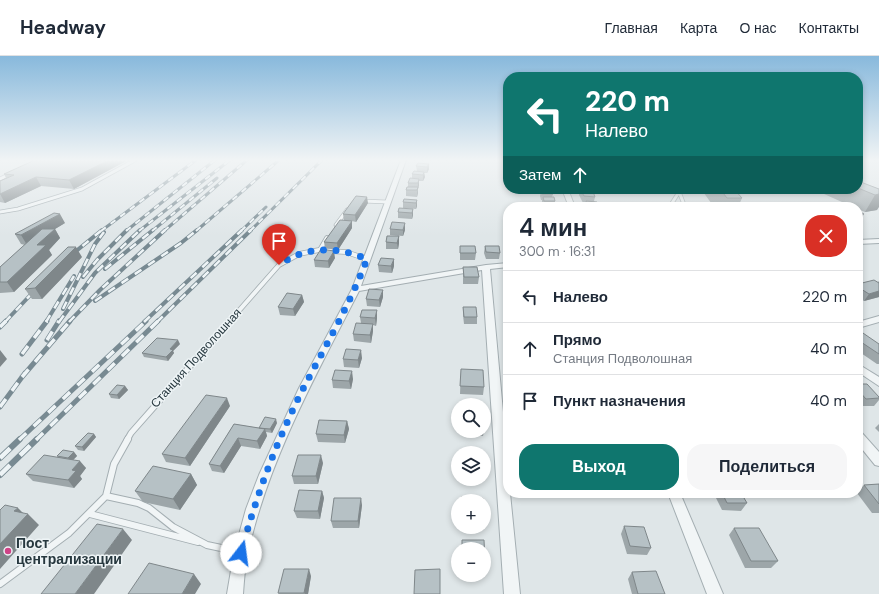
<!DOCTYPE html>
<html lang="ru">
<meta charset="utf-8">
<style>
:root{--surface:#fff;--page:#f6f6f7;--text:#1f2937;--muted:#747a83;--line:#e0e1e3;--accent:#0f766e}
body{margin:0;font-family:"DM Sans",sans-serif;background:var(--page);color:var(--text);height:100vh;display:flex;flex-direction:column;font-size:15px;white-space:nowrap}
*{box-sizing:border-box;margin:0}
p{font-size:13px;color:var(--muted)}
.icon{flex:none;width:22px;height:22px;fill:none;stroke:currentColor;stroke-width:2;stroke-linecap:round;stroke-linejoin:round}
.map{position:relative;flex:1;overflow:hidden}
.drawer{position:absolute;left:503px;top:146px;width:360px;height:296px;display:flex;flex-direction:column;background:var(--surface);border-radius:16px;box-shadow:0 2px 6px #0003}
.drawer>*{flex:none}
.banner{position:absolute;left:503px;top:16px;width:360px;height:122px;border-radius:16px;box-shadow:0 2px 6px #0003;background:#0f766e;color:#fff;overflow:hidden}
.controls{position:absolute;left:451px;top:342px;display:grid;gap:8px}
.controls a{display:grid;place-items:center;width:40px;height:40px;border-radius:50%;background:var(--surface);box-shadow:0 2px 6px #0003;font-size:20px}
.pin{position:absolute;display:grid;place-items:center;width:34px;height:34px;color:#fff;margin:-41px -17px;border-radius:50% 50% 50% 0;rotate:-45deg;box-shadow:0 0 4px #0007}
.pin .icon{rotate:45deg}
.me{position:absolute;width:44px;margin:-22px;rotate:15deg;stroke-linejoin:round;filter:drop-shadow(0 0 3px #0008)}
.turn{display:flex;align-items:center;gap:14px;height:84px;padding:0 16px;font-size:18px}
.turn .icon{width:52px;height:52px;stroke-width:2.5}
.turn b{display:block;font-size:28px;line-height:34px}
.then{display:flex;align-items:center;height:38px;padding:0 16px;background:#0003;gap:8px;font-size:15px}
.round{display:grid;place-items:center;flex:none;width:42px;height:42px;border-radius:16px;background:var(--page)}
.headline{display:flex;align-items:center;justify-content:space-between;height:68px;padding:0 16px}
h1{font-size:24px;font-weight:600;line-height:30px}
.primary-button{display:flex;gap:8px;margin-top:auto;padding:8px 16px}
.primary-button a{flex:1;height:46px;border-radius:16px;background:var(--accent);color:#fff;font-size:16px;font-weight:600;line-height:46px;text-align:center}
.primary-button a+a{background:var(--page);color:var(--text)}
ul{padding:0;list-style:none}
li{display:flex;align-items:center;gap:12px;height:52px;padding:0 16px;border-top:1px solid var(--line)}
li div{flex:1}
li b{display:block;font-size:15px}
li em{font-style:normal}
header{display:flex;align-items:center;gap:24px;box-sizing:border-box;height:56px;padding:0 20px;background:var(--surface);border-bottom:1px solid var(--line)}
header strong{font-size:19px}
nav{display:flex;gap:22px;margin-inline-start:auto;font-size:14px}
.map>svg:first-child{display:block}
.lines{fill:none;stroke-linecap:round;stroke-linejoin:round}
.service-far3-casing{stroke:#a4aeb2;stroke-width:4.5}
.service-far2-casing{stroke:#a4aeb2;stroke-width:5.5}
.service-far1-casing{stroke:#a4aeb2;stroke-width:7}
.service-casing{stroke:#a4aeb2;stroke-width:8}
.minor-casing{stroke:#a4aeb2;stroke-width:2}
.service-far3{stroke:#f1f5f6;stroke-width:3}
.service-far2{stroke:#f1f5f6;stroke-width:4}
.service-far1{stroke:#f1f5f6;stroke-width:5}
.service{stroke:#f1f5f6;stroke-width:6}
.minor{fill:#f1f5f6;fill-rule:evenodd}
.rail-far3-casing{stroke:#788a92;stroke-width:3}
.rail-far2-casing{stroke:#788a92;stroke-width:4}
.rail-far1-casing{stroke:#788a92;stroke-width:5}
.rail-casing{stroke:#788a92;stroke-width:6}
.rail-far3{stroke:#eef4f6;stroke-width:2;stroke-dasharray:6;stroke-linecap:butt}
.rail-far2{stroke:#eef4f6;stroke-width:2.5;stroke-dasharray:8;stroke-linecap:butt}
.rail-far1{stroke:#eef4f6;stroke-width:3.5;stroke-dasharray:10;stroke-linecap:butt}
.rail{stroke:#eef4f6;stroke-width:4.5;stroke-dasharray:14;stroke-linecap:butt}
.wall{fill:#9da6a9}
.shaded-wall{fill:#7f878a}
.building{fill:#b6c1c5;stroke:#7f878a}
.route{stroke:#1a73e8;stroke-width:7;stroke-dasharray:0 12.6}
.poi-dot{fill:#cf4286;stroke:#eef4f6;stroke-width:1.5}
.labels{text-anchor:middle;dominant-baseline:central;stroke-width:3;stroke-linejoin:round;paint-order:stroke}
.street-label{font-size:12px;fill:#27383f;stroke:#eef4f6}
.near-poi-label{font-size:14px;font-weight:bold;fill:#27383f;stroke:#eef4f6;text-anchor:start}
</style>
<header>
<strong>Headway</strong>
<nav><a>Главная</a><a>Карта</a><a>О нас</a><a>Контакты</a></nav>
</header>
<div class="map">
<svg width="879" height="538" viewBox="0 0 879 538">
<rect width="100%" height="100%" fill="#dfe6e8"/>
<g class="lines">
<g class="service-far3-casing">
<path id="service-far3" d="M0,123L10,118
M678,133L685,151
M363,145L387,146
M672,151V147L679,136
M0,156L18,153L82,133L135,104
M336,169L347,154"/>
</g>
<g class="service-far2-casing">
<path id="service-far2" d="M320,194L327,182
M328,195L346,196L367,203
M229,266L279,209L299,198L319,194"/>
</g>
<g class="service-far1-casing">
<path id="service-far1" d="M127,384L131,377L230,265"/>
</g>
<g class="service-casing">
<path id="service" d="M106,440L114,408L128,383
M90,458L198,486
M0,528L69,477L106,440L138,447L149,452L173,471L207,489L240,496"/>
</g>
<g class="minor-casing">
<path id="minor" d="M401,104H406L361,230L486,209L508,207V211L490,213L508,411V437H510L520,538H504L482,214L359,235C316,319 269,403 248,496C245,509 244,524 243,538H227L234,497L246,453L259,419L299,332L352,233Z
M562,133H568L575,151H569Z
M879,183V187L858,188V184Z
M879,260V266L858,272V266Z
M858,308L879,321V330L858,316Z
M858,375L862,377L879,396V410L875,409L858,388Z
M668,437H680L723,538H707Z"/>
</g>
<use href="#service-far3" class="service-far3"/>
<use href="#service-far2" class="service-far2"/>
<use href="#service-far1" class="service-far1"/>
<use href="#service" class="service"/>
<use href="#minor" class="minor"/>
<g class="rail-far3-casing">
<path id="rail-far3" d="M101,175L196,104
M126,175L215,104
M139,175L230,104
M152,175L217,122
M164,175L247,104
M196,175L279,104
M241,175L266,151
M250,175L322,104"/>
</g>
<g class="rail-far2-casing">
<path id="rail-far2" d="M70,200L102,174
M105,213L153,174
M83,221L97,204L127,174
M95,245L181,187L197,174
M63,253L95,188L104,176
M5,266L37,232
M46,266L74,220
M59,266L95,217L140,174
M69,266L100,234L165,174
M144,266L242,174
M157,266L251,174"/>
</g>
<g class="rail-far1-casing">
<path id="rail-far1" d="M0,271L6,265
M47,284L59,265
M22,298L47,265
M22,321L70,265
M0,351L25,317
M19,384L146,265
M36,384L158,265"/>
</g>
<g class="rail-casing">
<path id="rail" d="M0,402L20,383
M0,419L37,383"/>
</g>
<use href="#rail-far3" class="rail-far3"/>
<use href="#rail-far2" class="rail-far2"/>
<use href="#rail-far1" class="rail-far1"/>
<use href="#rail" class="rail"/>
</g>
<path class="wall" d="M128,104L74,133L41,130L5,147L0,146V125L6,122L4,118Z
M429,108V113L427,117H424L425,121L423,125H419V129L418,133V137L417,141L406,140V134L408,131V127L412,122V118L417,115L416,110Z
M858,125L879,133L877,154L865,156L858,153V151H853L813,133H858Z
M540,133H550V134L553,138L552,141L555,145V151H543L542,147V144H541L540,140L541,135Z
M576,133H592L595,141L594,145L600,151H584L585,147H583L579,139V137Z
M701,133H734L742,142L738,151H714Z
M417,144V150L416,153L403,152V146Z
M368,147L356,166L352,165V172L338,194L325,192L324,186L344,165L343,158Z
M413,153V159L412,163L398,162V156Z
M858,155L864,158L858,169Z
M65,167L55,173L60,182L49,194L52,199L14,236L0,237V211L25,189L21,188L15,178Z
M390,173L405,174L403,180L390,179Z
M399,180V187L398,193H386V186Z
M460,190L476,197L475,204H460Z
M485,190L500,197L499,203H486L484,197Z
M82,201L42,243H32L25,233Z
M335,202L329,212L315,211L314,204Z
M378,209L394,210L392,217L379,216Z
M463,211L479,221L478,228H463Z
M879,225V241L864,245L858,241V228L878,226Z
M302,239L304,246L295,260L280,259L278,251Z
M383,241L380,251L367,250L366,243Z
M463,251L477,261V268H464L463,259Z
M360,261L377,262L376,270L373,269V275L371,287L354,285L353,278L361,267Z
M858,276L879,288V308H877L858,295Z
M180,288L173,295L174,297L168,305L144,301L142,297Z
M362,302L359,312L344,311L343,303Z
M461,313L484,331L483,339L460,338Z
M353,323L351,333L333,332L332,324Z
M858,328L879,341V344L874,350H860L858,348Z
M125,330L128,334L119,343L111,342L109,338Z
M230,350L190,410L166,406L162,398Z
M347,365L349,373L345,387L318,386L316,378Z
M277,367L272,377L266,376L267,380L260,393L241,390L224,417L212,415L209,408L234,368L259,372Z
M879,368V376L875,372Z
M463,375H484L483,380L463,379Z
M94,378L96,381L84,395L78,394L75,390Z
M74,396L77,400L73,404L86,412L80,420L82,423L74,432L33,425L26,418L58,401L57,400Z
M484,397L485,413V421H484Z
M323,407L318,428H294L292,420Z
M191,418L197,429L180,454L143,446L135,435Z
M879,428V457H872L857,437H858V435L864,429Z
M322,435L324,442L320,463L297,462L294,455Z
M611,437H630V439Z
M714,437H741L747,447L741,455L722,454L714,438Z
M362,449L359,472H333L331,465Z
M624,470L651,492L647,499L627,498L621,478Z
M460,471H484L483,474L460,473Z
M734,472L778,505L771,512H745L729,479Z
M632,516L665,538H632L628,523Z
M311,520L308,538H279L278,537Z"/>
<path class="shaded-wall" d="M109,104H128L74,133L69,124Z
M429,108V113L427,117V111Z
M424,116L425,121L423,125V119Z
M36,121L41,130L5,147L0,138Z
M419,123V129L418,133V137L417,141L418,127Z
M879,138V151L877,154L865,156L875,139Z
M367,141L368,147L356,166L355,159Z
M417,144V150L416,153V147Z
M413,153V159L412,163V157Z
M60,158L65,167L55,173L60,182L49,194L52,199L14,236L7,226L27,189L21,179Z
M352,165V172L338,194L337,187Z
M405,167V174L403,180V174Z
M399,180V187L398,193L397,187Z
M76,191L82,201L42,243L35,232Z
M334,195L335,202L329,212L328,205Z
M394,203V210L392,217L391,210Z
M383,234V241L380,251L379,244Z
M879,235V241L864,245L869,238Z
M302,239L304,246L295,260L293,253Z
M377,254V262L376,270L375,262Z
M373,268V275L371,287L370,279Z
M178,284L180,288L173,295L174,297L168,305L166,301L170,293Z
M0,294L7,303L0,311Z
M361,294L362,302L359,312L358,304Z
M352,315L353,323L351,333L349,325Z
M125,330L128,334L119,343L117,339Z
M227,342L230,350L190,410L185,402Z
M276,363L277,367L272,377L270,373Z
M347,365L349,373L345,387L344,379Z
M265,373L267,380L260,393L257,385Z
M94,378L96,381L84,395L82,391Z
M238,382L241,390L224,417L220,410Z
M74,396L77,400L71,406L68,402Z
M321,399L323,407L318,428L316,420Z
M80,405L86,412L80,420L82,423L74,432L68,424L72,414Z
M191,418L197,429L180,454L173,443Z
M322,435L324,442L320,463L318,455Z
M361,442L362,449L359,472L358,465Z
M18,452L26,460L28,458L39,469L0,513V488L14,455Z
M123,473L132,484L94,538H75Z
M309,513L311,520L308,538H305L304,537Z
M194,518L201,528L195,538H182Z"/>
<path class="building" d="M35,104H109L69,124L36,121L0,138V125L14,119L4,118Z
M418,107L429,108L427,111L416,110Z
M414,115L424,116L423,119L412,118Z
M410,122L419,123L418,127H408Z
M858,125L879,133V138L875,139L858,132Z
M407,131H418L417,134H406Z
M580,133H592L595,141L584,140Z
M720,133H734L742,142H727Z
M541,134H551L553,138H542Z
M356,140L367,141L355,159L343,158Z
M543,141H554L555,145H544Z
M404,143L417,144L416,147L403,146Z
M586,145L597,146L600,151H588Z
M399,152L413,153L412,157L398,156Z
M858,155L864,158L858,159Z
M54,157L60,158L21,179L15,178Z
M340,164L352,165L337,187L324,186Z
M392,166L405,167L403,174L390,173Z
M42,173H55L37,189H46L7,226H0V211Z
M387,180H399L397,187L386,186Z
M460,190H475L476,197H460Z
M485,190H499L500,197L486,196Z
M68,191H76L35,232L25,233Z
M321,193L334,195L328,205L314,204Z
M381,202L394,203L391,210L378,209Z
M463,211H477L479,221H464Z
M874,224L879,227V235L869,238L858,231V228Z
M369,233L383,234L379,244L366,243Z
M287,237L302,239L293,253L278,251Z
M463,251H476L477,261H464Z
M362,254H377L375,262L360,261Z
M356,267L373,268L370,279L353,278Z
M860,275L879,288V298L858,284V276Z
M157,282L178,284L170,293L173,294L166,301L142,297Z
M346,293L361,294L358,304L343,303Z
M461,313L483,314L484,331L460,330Z
M335,314L352,315L349,325L332,324Z
M858,328H867L879,341V342L866,343L858,334Z
M117,329L125,330L117,339L109,338Z
M206,339L227,342L185,402L162,398Z
M265,361L276,363L270,373L259,372Z
M319,364L347,365L344,379L316,378Z
M234,368L265,373L257,385L238,382L220,410L209,408Z
M88,377L94,378L82,391L75,390Z
M63,394L74,396L68,402L57,400Z
M464,395L484,396L485,413H484V397H464Z
M44,399L80,405L72,414L76,415L68,424L26,418Z
M298,399H321L316,420H292Z
M153,410L191,418L173,443L135,435Z
M879,428V448L864,429Z
M299,434L322,435L318,455H294Z
M722,437H741L747,447H727Z
M461,441L483,442V445H461Z
M334,442H361L358,465H331Z
M5,449L18,452L14,455L28,458L0,488V454Z
M97,468L123,473L75,538H41Z
M624,470L644,471L651,492L630,490Z
M734,472H759L778,505H751Z
M462,484H484L485,505H484V493H462Z
M149,507L194,518L182,538H128Z
M284,513H309L304,537H278Z
M440,513V538H414L415,514Z
M656,515L665,538H638L632,516Z"/>
<linearGradient id="sky" x2="0" y2="1"><stop stop-color="#88b9dc"/><stop offset="0.58" stop-color="#f1f4f5"/><stop offset="1" stop-color="#f1f4f5" stop-opacity="0"/></linearGradient>
<rect width="879" height="180" fill="url(#sky)"/>
<g class="lines">
<path class="route" d="M241,497C256,440 277,384 304,331C326,289 350,248 367,203C336,190 306,190 279,209"/>
</g>
<circle class="poi-dot" cx="8" cy="495" r="4"/>
<g class="labels">
<g class="street-label">
<text transform="translate(196 302) rotate(-48)">Станция Подволошная</text>
</g>
<g class="near-poi-label">
<text x="16" y="487">Пост<tspan x="16" dy="16">централизации</tspan></text>
</g>
</g>
</svg>
<div class="controls">
<a><svg class="icon" aria-label="search" viewBox="0 0 24 24"><circle cx="10" cy="10" r="6"/><path d="M15 15l6 6"/></svg></a>
<a><svg class="icon" aria-label="layers" viewBox="0 0 24 24"><path d="M12 4l9 5-9 5-9-5zM3 14l9 5 9-5"/></svg></a>
<a>+</a>
<a>−</a>
</div>
<div class="pin" style="left:279px;top:209px;background:#d93025"><svg class="icon" aria-label="arrive" viewBox="0 0 24 24"><path d="M6 21V4h12l-3 4 3 4H6"/></svg></div>
<svg class="me" style="left:241px;top:497px" viewBox="-20 -20 40 40"><circle r="19" fill="#fff"/><path d="M0-13L10 11 0 6-10 11z" fill="#1a73e8"/></svg>
<div class="banner">
<div class="turn"><svg class="icon" aria-label="left" viewBox="0 0 24 24"><path d="M17 20v-9H6M10 6l-5 5 5 5"/></svg><div><b>220 m</b>Налево</div></div>
<div class="then">Затем<svg class="icon" aria-label="ahead" viewBox="0 0 24 24"><path d="M12 20V5M6 11l6-6 6 6"/></svg></div>
</div>
<section class="drawer">
<div class="headline"><div><h1>4 мин</h1><p>300 m · 16:31</p></div><a class="round" style="background:#d93025;color:#fff"><svg class="icon" aria-label="close" viewBox="0 0 24 24"><path d="M6 6l12 12M18 6L6 18"/></svg></a></div>
<ul>
<li><svg class="icon" aria-label="left" viewBox="0 0 24 24"><path d="M17 20v-9H6M10 6l-5 5 5 5"/></svg><div><b>Налево</b></div><em>220 m</em></li>
<li><svg class="icon" aria-label="ahead" viewBox="0 0 24 24"><path d="M12 20V5M6 11l6-6 6 6"/></svg><div><b>Прямо</b><p>Станция Подволошная</p></div><em>40 m</em></li>
<li><svg class="icon" aria-label="arrive" viewBox="0 0 24 24"><path d="M6 21V4h12l-3 4 3 4H6"/></svg><div><b>Пункт назначения</b></div><em>40 m</em></li>
</ul>
<div class="primary-button"><a>Выход</a><a>Поделиться</a></div>
</section>
</div>
